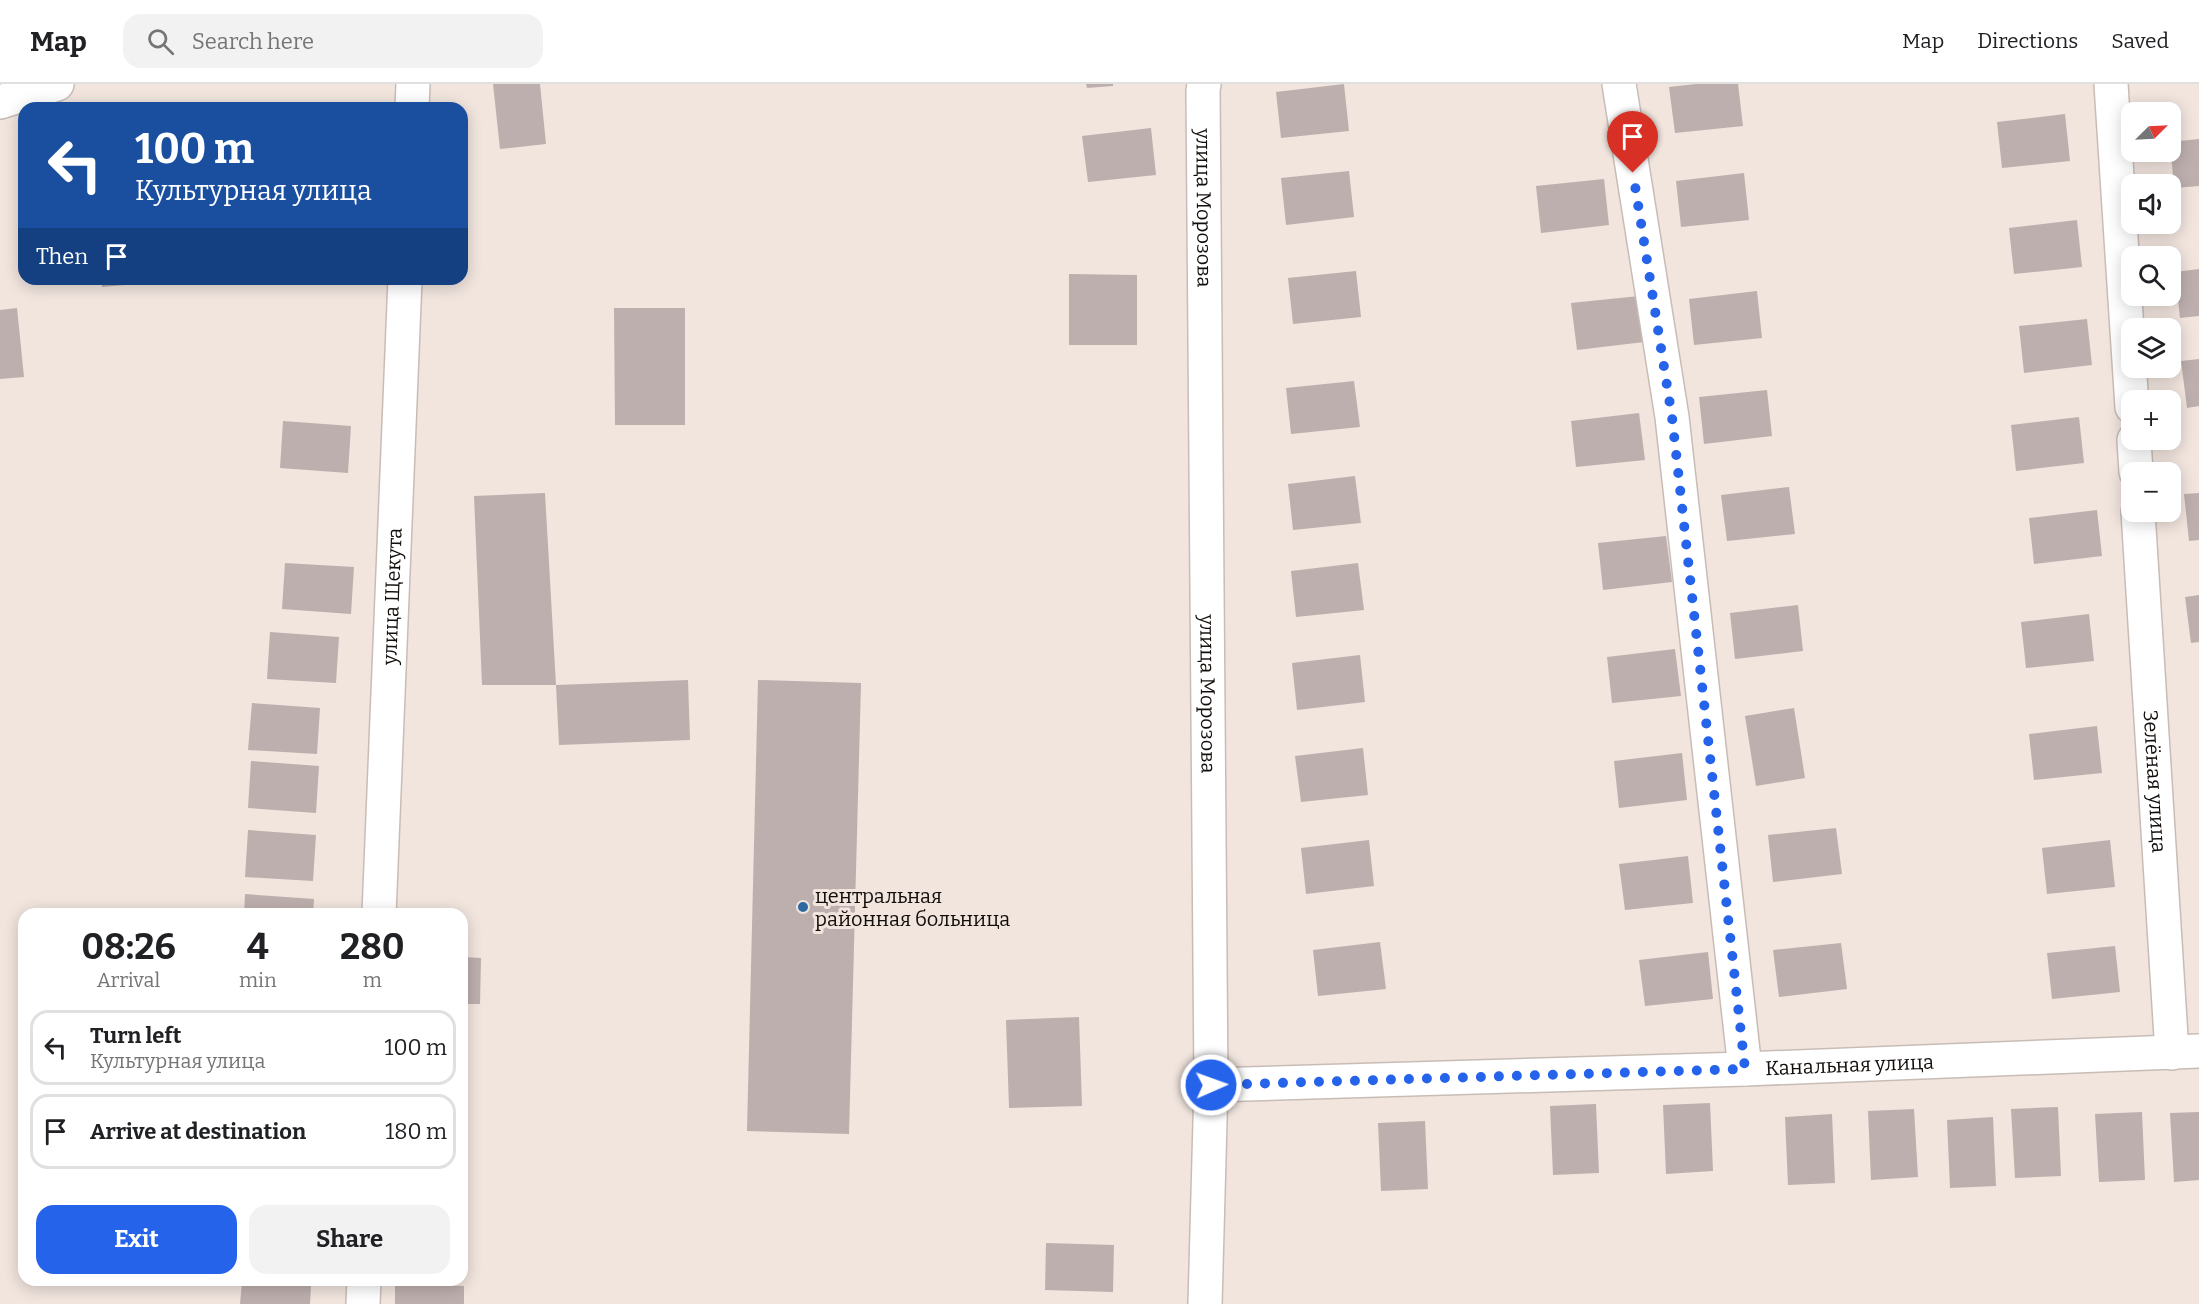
<!DOCTYPE html>
<meta charset="utf-8">
<style>
:root{--surface:#fff;--page:#f2f2f2;--text:#202124;--muted:#757577;--line:#e0e0e0;--accent:#2563eb}
body{margin:0;font-family:Bitter,serif;background:var(--page);color:var(--text);height:100vh;display:flex;flex-direction:column;font-size:22px;white-space:nowrap}
*{box-sizing:border-box;margin:0}
p{font-size:20px;color:var(--muted)}
.icon{flex:none;width:33px;height:33px;fill:none;stroke:currentColor;stroke-width:2;stroke-linecap:round;stroke-linejoin:round}
.map{position:relative;flex:1;overflow:hidden}
.details{position:absolute;left:18px;top:824px;width:450px;height:378px;display:flex;flex-direction:column;background:var(--surface);border-radius:18px;box-shadow:0 3px 15px #0003}
.details>*{flex:none}
.guide{position:absolute;left:18px;top:18px;width:450px;height:183px;border-radius:18px;box-shadow:0 3px 15px #0003;background:#1a4fa0;color:#fff;overflow:hidden}
.needle{width:39px;rotate:66deg}
.fabs{position:absolute;left:2121px;top:18px;display:grid;gap:12px}
.fabs a{display:grid;place-items:center;width:60px;height:60px;border-radius:12px;background:var(--surface);box-shadow:0 3px 15px #0003;font-size:30px}
.pin{position:absolute;display:grid;place-items:center;width:51px;height:51px;color:#fff;margin:-62px -26px;border-radius:50% 50% 50% 0;rotate:-45deg;box-shadow:0 0 6px #0007}
.pin .icon{rotate:45deg}
.me{position:absolute;width:66px;margin:-33px;rotate:88deg;stroke-linejoin:round;filter:drop-shadow(0 0 4px #0008)}
.turn{display:flex;align-items:center;gap:21px;height:126px;padding:0 18px;font-size:27px}
.turn .icon{width:78px;height:78px;stroke-width:2.5}
.turn b{display:block;font-size:42px;line-height:51px}
.then{display:flex;align-items:center;height:57px;padding:0 18px;background:#0003;gap:12px;font-size:22px}
.eta{display:flex;justify-content:space-evenly;align-items:center;height:102px;text-align:center}
.eta b{font-size:36px;font-weight:700;line-height:42px}
.action{display:flex;gap:12px;margin-top:auto;padding:12px 18px}
.action a{flex:1;height:69px;border-radius:18px;background:var(--accent);color:#fff;font-size:24px;font-weight:700;line-height:69px;text-align:center}
.action a+a{background:var(--page);color:var(--text)}
ul{padding:0;list-style:none}
li{display:flex;align-items:center;gap:18px;height:75px;margin:0 12px 9px;padding:0 6px;border:3px solid var(--line);border-radius:18px}
li div{flex:1}
li b{display:block;font-size:22px}
li em{font-style:normal}
header{display:flex;align-items:center;gap:36px;box-sizing:border-box;height:84px;padding:0 30px;background:var(--surface);border-bottom:2px solid var(--line)}
header strong{font-size:28px}
nav{display:flex;gap:33px;margin-inline-start:auto;font-size:21px}
.search{width:420px;height:54px;background:var(--page);display:flex;align-items:center;gap:15px;box-sizing:border-box;padding:0 21px;border-radius:18px;color:var(--muted);font-size:22px}
.map>svg:first-child{display:block}
.building{fill:#bdafae}
.lines{fill:none;stroke-linecap:round;stroke-linejoin:round}
.street-casing{stroke:#c8bdb6;stroke-width:36}
.street{stroke:#fff;stroke-width:33}
.route{stroke:#2563eb;stroke-width:10;stroke-dasharray:0 18}
.poi-dot{fill:#2d68a0;stroke:#f1e5de;stroke-width:2}
.labels{text-anchor:middle;dominant-baseline:central;stroke-width:6;stroke-linejoin:round;paint-order:stroke}
.street-label{font-size:20px;fill:#120e0c;stroke:#f1e5de}
.poi-label{font-size:20px;fill:#120e0c;stroke:#f1e5de;text-anchor:start}
</style>
<header>
<strong>Map</strong>
<div class="search"><svg class="icon" aria-label="search" viewBox="0 0 24 24"><circle cx="10" cy="10" r="6"/><path d="M15 15l6 6"/></svg>Search here</div>
<nav><a>Map</a><a>Directions</a><a>Saved</a></nav>
</header>
<div class="map">
<svg width="2199" height="1220" viewBox="0 0 2199 1220">
<rect width="100%" height="100%" fill="#f1e5de"/>
<path class="building" d="M493,0H540L546,60L500,65Z
M1086,0H1113V2L1087,4Z
M1344,0L1349,47L1281,54L1276,8Z
M1696,0H1738L1743,42L1675,49L1669,3Z
M2065,30L2070,77L2002,84L1997,38Z
M1151,44L1156,91L1088,98L1082,52Z
M2199,55V102L2174,104L2170,58Z
M1349,87L1354,133L1286,141L1281,94Z
M1744,89L1749,136L1681,143L1676,97Z
M1604,95L1609,141L1541,149L1536,102Z
M2077,136L2082,183L2014,190L2009,144Z
M2199,185V232L2180,234L2175,188Z
M1356,187L1361,233L1293,240L1288,194Z
M1069,190L1137,191V261H1069Z
M102,195H148V199L102,203Z
M1757,207L1762,254L1694,261L1689,215Z
M1639,212L1644,258L1577,266L1571,219Z
M17,224L24,293L0,295V226Z
M614,224H685V341H615Z
M2087,235L2092,281L2024,289L2019,242Z
M2199,275V322L2187,324L2181,277Z
M1354,297L1360,343L1291,350L1286,304Z
M1767,306L1772,352L1704,360L1699,313Z
M1639,329L1645,376L1576,383L1571,337Z
M2079,333L2084,379L2016,387L2011,341Z
M283,337L351,342L348,389L280,384Z
M1355,392L1361,439L1293,446L1288,400Z
M1789,403L1795,450L1727,457L1721,411Z
M545,409L556,601H482L474,412Z
M2199,409V456L2189,457L2184,410Z
M2097,426L2102,472L2034,480L2029,434Z
M1666,452L1672,498L1603,506L1598,459Z
M285,479L354,483L351,530L282,525Z
M1358,479L1364,526L1296,533L1291,487Z
M2199,511V558L2191,559L2185,513Z
M1798,521L1803,567L1735,575L1730,529Z
M2089,530L2094,577L2026,584L2021,538Z
M270,548L339,553L336,599L267,595Z
M1675,565L1681,612L1612,619L1607,573Z
M1360,571L1365,618L1297,626L1292,579Z
M688,596L690,656L559,661L556,601Z
M758,596L861,599L849,1050L747,1047Z
M252,619L320,624L317,670L248,666Z
M1794,624L1805,694L1756,702L1745,632Z
M2097,642L2102,689L2034,696L2029,650Z
M1363,664L1368,711L1301,718L1295,672Z
M1682,669L1687,716L1619,724L1614,677Z
M251,677L319,682L316,729L248,724Z
M1836,744L1842,790L1773,798L1768,751Z
M248,746L316,751L313,797L245,793Z
M1369,756L1374,802L1306,810L1301,764Z
M2110,756L2115,803L2047,810L2042,764Z
M1688,772L1693,819L1625,826L1619,780Z
M245,810L314,815L313,830H244Z
M1380,858L1386,905L1318,912L1313,866Z
M1841,859L1847,905L1779,913L1773,866Z
M2115,862L2120,908L2052,915L2047,869Z
M1708,868L1713,915L1645,922L1639,876Z
M462,873L481,874L480,920H462Z
M1079,933L1082,1022L1009,1024L1006,936Z
M1710,1019L1713,1087L1666,1090L1663,1021Z
M1596,1020L1599,1089L1553,1091L1550,1022Z
M2058,1023L2061,1092L2015,1094L2011,1025Z
M1914,1025L1918,1093L1871,1096L1868,1027Z
M2142,1028L2145,1096L2099,1098L2095,1030Z
M2199,1028V1096L2174,1098L2170,1029Z
M1832,1030L1835,1099L1788,1101L1785,1033Z
M1993,1033L1996,1102L1950,1104L1947,1036Z
M1425,1037L1428,1105L1381,1107L1378,1039Z
M1046,1159L1114,1161L1113,1208L1045,1206Z
M242,1198L311,1202L310,1220H240Z
M395,1200L464,1202V1220H395Z"/>
<g class="lines">
<g class="street-casing">
<g id="street">
<path id="s1" d="M1204,0L1203,7L1211,1001L1205,1220"/>
<path d="M1619,0L1672,333L1745,985"/>
<path d="M2111,0L2132,323"/>
<path d="M0,18L57,0"/>
<path d="M412,24L413,0"/>
<path d="M2134,356L2136,388"/>
<path id="s2" d="M2138,428L2172,969"/>
<path id="s3" d="M379,830L405,195"/>
<path id="s4" d="M1211,1001L1745,985L2199,967"/>
<path d="M363,1220L364,1196"/>
</g>
</g>
<use href="#street" class="street"/>
</g>
<g class="lines">
<path class="route" d="M1211,1001L1745,985L1672,333L1633,89"/>
</g>
<circle class="poi-dot" cx="803" cy="823" r="6"/>
<g class="labels">
<g class="street-label">
<text stroke="none"><textPath href="#s1" startOffset="124">улица Морозова</textPath></text>
<text stroke="none"><textPath href="#s3" startOffset="318">улица Щекута</textPath></text>
<text stroke="none"><textPath href="#s1" startOffset="610">улица Морозова</textPath></text>
<text stroke="none"><textPath href="#s2" startOffset="270">Зелёная улица</textPath></text>
<text stroke="none"><textPath href="#s4" startOffset="639">Канальная улица</textPath></text>
</g>
<g class="poi-label">
<text x="815" y="812">центральная<tspan x="815" dy="23">районная больница</tspan></text>
</g>
</g>
</svg>
<div class="fabs">
<a><svg class="needle" viewBox="-14 -14 28 28"><path d="M0-13l5 13h-10z" fill="#e53935"/><path d="M0 13l5-13h-10z" fill="#757577"/></svg></a>
<a><svg class="icon" aria-label="sound" viewBox="0 0 24 24"><path d="M4 9h4l5-4v14l-5-4H4zM17 9q2 3 0 6"/></svg></a>
<a><svg class="icon" aria-label="search" viewBox="0 0 24 24"><circle cx="10" cy="10" r="6"/><path d="M15 15l6 6"/></svg></a>
<a><svg class="icon" aria-label="layers" viewBox="0 0 24 24"><path d="M12 4l9 5-9 5-9-5zM3 14l9 5 9-5"/></svg></a>
<a>+</a>
<a>−</a>
</div>
<div class="pin" style="left:1633px;top:89px;background:#d93025"><svg class="icon" aria-label="arrive" viewBox="0 0 24 24"><path d="M6 21V4h12l-3 4 3 4H6"/></svg></div>
<svg class="me" style="left:1211px;top:1001px" viewBox="-20 -20 40 40"><circle r="17" fill="#2563eb" stroke="#fff" stroke-width="3"/><path d="M0-11L8 9 0 5-8 9z" fill="#fff"/></svg>
<div class="guide">
<div class="turn"><svg class="icon" aria-label="left" viewBox="0 0 24 24"><path d="M17 20v-9H6M10 6l-5 5 5 5"/></svg><div><b>100 m</b>Культурная улица</div></div>
<div class="then">Then<svg class="icon" aria-label="arrive" viewBox="0 0 24 24"><path d="M6 21V4h12l-3 4 3 4H6"/></svg></div>
</div>
<section class="details">
<div class="eta">
<div><b>08:26</b><p>Arrival</p></div>
<div><b>4</b><p>min</p></div>
<div><b>280</b><p>m</p></div>
</div>
<ul>
<li><svg class="icon" aria-label="left" viewBox="0 0 24 24"><path d="M17 20v-9H6M10 6l-5 5 5 5"/></svg><div><b>Turn left</b><p>Культурная улица</p></div><em>100 m</em></li>
<li><svg class="icon" aria-label="arrive" viewBox="0 0 24 24"><path d="M6 21V4h12l-3 4 3 4H6"/></svg><div><b>Arrive at destination</b></div><em>180 m</em></li>
</ul>
<div class="action"><a>Exit</a><a>Share</a></div>
</section>
</div>
